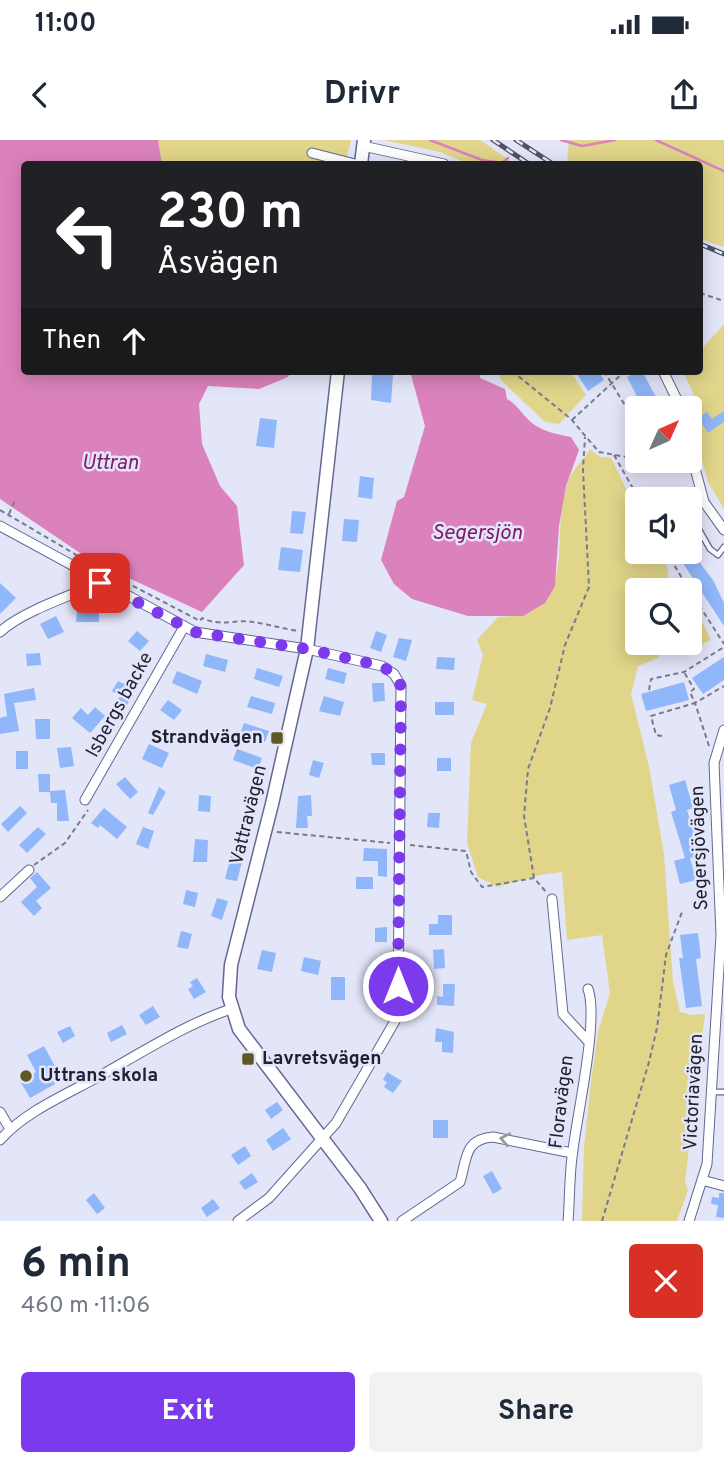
<!DOCTYPE html>
<meta charset="utf-8">
<style>
:root{--surface:#fff;--page:#f2f2f3;--text:#1f2937;--muted:#747a83;--accent:#7c3aed}
body{margin:0;font-family:Overpass,sans-serif;background:var(--page);color:var(--text);height:100vh;display:flex;flex-direction:column;font-size:26px;white-space:nowrap}
*{box-sizing:border-box;margin:0}
p{font-size:23px;color:var(--muted)}
.icon{flex:none;width:38px;height:38px;fill:none;stroke:currentColor;stroke-width:2;stroke-linecap:round;stroke-linejoin:round}
.map{position:relative;height:1081px;overflow:hidden}
.side{display:flex;flex-direction:column;background:var(--surface);flex:1}
.side>*{flex:none}
.guide{position:absolute;left:21px;top:21px;width:682px;height:214px;border-radius:7px;box-shadow:0 4px 18px #0003;background:#202124;color:#fff;overflow:hidden}
.needle{width:46px;rotate:45deg}
.buttons{position:absolute;left:625px;top:256px;display:grid;gap:14px}
.buttons a{display:grid;place-items:center;width:77px;height:77px;border-radius:7px;background:var(--surface);box-shadow:0 4px 18px #0003;font-size:35px}
.pin{position:absolute;display:grid;place-items:center;width:60px;height:60px;color:#fff;margin:-30px;border-radius:14px;box-shadow:0 4px 10px #0006}
.me{position:absolute;width:77px;margin:-38px;rotate:0deg;stroke-linejoin:round;filter:drop-shadow(0 0 5px #0008)}
.turn{display:flex;align-items:center;gap:24px;height:147px;padding:0 21px;font-size:32px}
.turn .icon{width:91px;height:91px;stroke-width:2.5}
.turn b{display:block;font-size:49px;line-height:60px}
.then{display:flex;align-items:center;height:66px;padding:0 21px;background:#0003;gap:14px;font-size:26px}
.round{display:grid;place-items:center;flex:none;width:74px;height:74px;border-radius:7px;background:var(--page)}
.head{display:flex;align-items:center;justify-content:space-between;height:119px;padding:0 21px}
h1{font-size:42px;font-weight:700;line-height:52px}
.cta{display:flex;gap:14px;margin-top:auto;padding:14px 21px}
.cta a{flex:1;height:80px;border-radius:7px;background:var(--accent);color:#fff;font-size:28px;font-weight:700;line-height:80px;text-align:center}
.cta a+a{background:var(--page);color:var(--text)}
.status{display:flex;justify-content:space-between;align-items:center;height:49px;padding:0 35px;background:var(--surface);direction:ltr}
.status svg{height:19px;fill:currentColor}
header{display:flex;justify-content:space-between;align-items:center;height:91px;padding:0 21px;background:var(--surface);font-size:32px;font-weight:700}
.map>svg:first-child{display:block}
.green{fill:#e0d589}
.water{fill:#db82bc}
.lines{fill:none;stroke-linecap:round;stroke-linejoin:round}
.stream{stroke:#db82bc;stroke-width:2.5}
.building{fill:#90b7f9}
.lane-casing{stroke:#646790;stroke-width:7}
.street-casing{stroke:#646790;stroke-width:11}
.secondary-casing{stroke:#646790;stroke-width:15}
.path{stroke:#797b8d;stroke-width:2;stroke-dasharray:5 3.5;stroke-linecap:butt}
.lane{stroke:#fff;stroke-width:4.5}
.street{stroke:#fff;stroke-width:9}
.secondary{stroke:#fff;stroke-width:12}
.rail-casing{stroke:#505162;stroke-width:5}
.rail{stroke:#e3e5f8;stroke-width:2.5;stroke-dasharray:8;stroke-linecap:butt}
.oneway{stroke:#9a9ba2}
.route{stroke:#7c3aed;stroke-width:12;stroke-dasharray:0 21.6}
.poi-dot{fill:#5f5824;stroke:#e3e5f8;stroke-width:2.5}
.labels{text-anchor:middle;dominant-baseline:central;stroke-width:5;stroke-linejoin:round;paint-order:stroke}
.street-label{font-size:19px;fill:#1f2031;stroke:#e3e5f8}
.poi-label{font-size:19px;font-weight:bold;fill:#1f2031;stroke:#e3e5f8;text-anchor:start}
.water-label{font-size:21px;font-style:italic;fill:#831a68;stroke:#e3e5f8}
</style>
<div class="status"><b>11:00</b><svg viewBox="0 0 49 12"><path d="M0 12V9h3v3zM5 12V6h3v6zM10 12V3h3v9zM15 12V0h3v12zM26 1h20v11H26zM47 4h2v5h-2z"/></svg></div>
<header><svg class="icon" aria-label="back" viewBox="0 0 24 24"><path d="M15 5l-7 7 7 7"/></svg>Drivr<svg class="icon" aria-label="share" viewBox="0 0 24 24"><path d="M12 15V3M7 8l5-5 5 5M5 13v7h14v-7"/></svg></header>
<div class="map">
<svg width="724" height="1081" viewBox="0 0 724 1081">
<rect width="100%" height="100%" fill="#e3e5f8"/>
<path class="green" d="M158,0H351L345,24H162Z
M384,0H480L515,24H469L440,12Z
M569,0H724V107L700,99V24H567Z
M724,184V369L708,342L698,305L695,258L683,231H700V211Z
M498,231H570L586,255L559,284L545,282L501,240Z
M590,309L600,317L611,318L637,371V411H659L668,428L669,450H637V502H661L658,518L638,526L631,554L649,626L664,715L673,842L680,872L692,875L705,874L685,1042L688,1050L677,1081H582L584,1006L591,942L598,892L610,853L602,795L567,800L562,732L539,735L498,747L478,737L467,703L471,603L487,564L472,560L483,515L477,500L498,477C583,475 548,401 567,345C572,328 582,323 590,309Z
M699,475L711,500L683,513L678,502H690V479Z"/>
<path class="water" d="M0,0H158L162,24H24V231H291L288,237L259,249L208,246L199,264L202,304L220,346L237,366L244,425L202,472L92,421L0,359Z
M410,231H481L480,238L505,249L507,259C519,266 522,275 532,283C543,292 557,294 571,297L579,310L566,346L559,386L555,446L545,463L523,476H468L412,459L394,444L381,420L397,361L404,357L425,286Z"/>
<g class="lines">
<path class="stream" d="M430,0L482,20L502,23L508,18
M561,0L582,6L615,0
M656,0L724,31"/>
</g>
<path class="building" d="M575,231H598L604,240L588,251Z
M638,231H642L662,268H643L627,237Z
M372,233L393,235L391,263L371,260Z
M724,271V282L708,293L698,278L707,272L712,279Z
M260,278L277,280L274,308L256,306Z
M360,336L374,338L372,359L358,357Z
M292,371L306,372L303,394L290,393Z
M344,379L359,380L357,402L342,401Z
M281,407L303,410L300,432L278,430Z
M675,411H691L713,440L724,463V486Z
M0,443L16,458L0,474Z
M77,470L99,471V482H76Z
M56,476L64,492L48,499L40,484Z
M137,491L149,501L140,511L128,501Z
M376,491L387,495L381,512L370,508Z
M399,498L412,500L406,521L393,517Z
M40,513L41,525L27,526L26,514Z
M206,514L228,520L225,532L203,526Z
M437,517L455,518L454,530L436,529Z
M724,517V540L703,554L692,538Z
M257,528L283,536L279,547L254,539Z
M328,528L347,533L344,544L325,539Z
M177,531L202,541L197,554L172,543Z
M118,541L135,550L126,567L117,562L120,556L112,551Z
M684,542L689,560L646,571L641,554Z
M372,543H384L385,561L373,562Z
M34,548L36,560L14,563L19,591L0,594V578L7,576L4,554Z
M251,556L275,563L272,574L247,567Z
M324,556L344,562L340,576L319,571Z
M168,560L182,570L174,580L160,570Z
M435,562H454V575H435Z
M95,567L105,576L90,593L72,578L81,568L88,575Z
M35,579H50V599H36Z
M244,583L269,591L265,602L240,594Z
M149,604L169,613L162,628L142,619Z
M71,607L74,626L60,628L57,608Z
M237,609L262,618L258,629L233,620Z
M16,611H28V629H16Z
M371,613H385V625H372Z
M437,618H451V631H437Z
M313,620L324,623L319,638L309,635Z
M38,634H50V651L65,650L69,681H57V663H51L50,652H39Z
M125,637L138,652L130,659L116,644Z
M685,640L693,668L687,670L701,715L690,718L696,740L680,744L674,721L685,718L671,672L676,670L669,645Z
M159,647L166,652L153,675L148,673Z
M199,655L211,656L210,672L198,671Z
M311,655L312,676H307L308,688H296L298,656Z
M20,666L27,673L8,692L1,684Z
M104,668L127,687L117,699L100,685L98,688L91,683Z
M428,673H440L439,688L427,687Z
M38,687L46,694L27,713L19,705Z
M143,687L154,691L148,709L136,704Z
M195,699L208,700L207,722H193Z
M364,708L387,709V737L378,736V721H363Z
M231,715L243,718L237,741L225,739Z
M37,732L51,748L36,761L42,768L34,776L21,762L37,747L30,738Z
M356,737H373V749H356Z
M186,750L198,753L195,767L183,764Z
M217,758L228,761L222,780L211,776Z
M438,775H452V795H429V784H438Z
M387,787V802H375V788Z
M181,791L192,794L188,809L177,807Z
M698,793L701,818L696,819L702,866L686,868L679,818H683L680,795Z
M444,809L445,828L434,829L433,810Z
M262,810L276,813L272,832L257,829Z
M304,817L321,821L318,835L301,831Z
M371,836H382L383,852H371Z
M331,837H345V860H331Z
M197,838L206,852L194,859L188,849L193,846L190,842Z
M443,844H455L454,866L437,865V856L443,857Z
M153,866L160,877L146,885L139,875Z
M122,885L127,894L111,902L107,893Z
M70,886L75,896L63,903L57,892Z
M436,888L454,892L453,913L442,912V902H435Z
M44,906L57,930L49,934L55,944L30,958L20,941L36,932L27,915Z
M387,932L402,941L393,953L384,947L387,942L383,940Z
M277,962L283,970L271,979L265,970Z
M433,980H448V998H433Z
M283,988L291,999L273,1011L266,1000Z
M245,1006L251,1016L238,1025L231,1015Z
M492,1031L502,1049L493,1054L483,1036Z
M252,1033L258,1042L245,1050L239,1042Z
M94,1053L105,1068L97,1074L86,1060Z
M719,1053H724V1078L716,1077L718,1065L711,1064L712,1057L719,1058Z
M213,1059L220,1068L207,1077L201,1068Z"/>
<g class="lines">
<g class="lane-casing">
<path id="lane" d="M694,381L710,409L718,415L724,407
M713,952H724"/>
</g>
<g class="street-casing">
<path id="street" d="M363,6L444,24
M312,13L355,24
M663,231L681,268
M690,310L704,362L724,390
M0,386L195,492L307,509L382,526L394,534L401,546L398,868L395,881L336,983L269,1058L238,1081
M0,492C21,472 72,455 100,443
M85,660L184,487
M0,757L29,730
M552,759L563,874L587,900
M0,972L10,989
M0,1000C25,972 63,956 96,938C140,914 183,885 231,869
M702,1040L724,1046
M402,1081L460,1042C467,1019 464,999 493,997L572,1013
M568,1081C570,1058 569,1034 573,1010C577,975 599,879 588,849
M689,1081L707,1024L721,795L714,623L724,590"/>
</g>
<g class="secondary-casing">
<path id="secondary" d="M361,24L364,0
M338,231L307,509L272,664L231,825L229,857L239,889L360,1048L381,1081"/>
</g>
<path class="path" d="M700,153L724,161
M512,231L571,279L599,312L637,319
M604,231L637,285
M572,280L625,231
M614,315L639,359
M0,370L97,427L200,481L202,478C220,487 236,479 253,482C268,484 283,489 299,491
M9,374L16,358
M666,411L689,450
M690,451L724,504
M649,550L651,539L684,532L724,507
M662,596L656,595L651,576L695,563L690,552L694,549L684,532
M709,606L695,563L724,546
M277,692L390,703
M410,705L466,711L471,732L482,747L534,738L547,753
M34,725L65,703L88,670
M534,738L524,676L528,629L550,568L565,505L589,447L583,330L585,297
M602,1081L649,922L657,888L666,815L682,772"/>
<use href="#lane" class="lane"/>
<use href="#street" class="street"/>
<use href="#secondary" class="secondary"/>
<g class="rail-casing">
<path id="rail" d="M493,0L529,24
M516,0L553,24
M700,104L724,114"/>
</g>
<use href="#rail" class="rail"/>
</g>
<defs><path id="oneway-chevron" d="M-2-3.5L2.5 0L-2 3.5" fill="none" stroke-width="1.6" stroke-linecap="round" stroke-linejoin="round" transform="scale(1.75)"/></defs>
<use class="oneway" href="#oneway-chevron" transform="translate(505 999) rotate(-169)"/>
<g class="lines">
<path class="route" d="M100,443L195,492L307,509L382,526L394,534L401,546L398,846"/>
</g>
<g class="poi-dot">
<rect x="270" y="591" width="14" height="14" rx="3.5"/>
<rect x="241" y="912" width="14" height="14" rx="3.5"/>
<circle cx="26" cy="936" r="7"/>
</g>
<g class="labels">
<g class="street-label">
<text transform="translate(120 565) rotate(-61)">Isbergs backe</text>
<text transform="translate(249 675) rotate(-76)">Vattravägen</text>
<text transform="translate(700 708) rotate(-92)">Segersjövägen</text>
<text transform="translate(694 952) rotate(-87)">Victoriavägen</text>
<text transform="translate(562 962) rotate(-83)">Floravägen</text>
</g>
<g class="poi-label">
<text x="263" y="598" text-anchor="end">Strandvägen</text>
<text x="262" y="919">Lavretsvägen</text>
<text x="40" y="936">Uttrans skola</text>
</g>
<g class="water-label">
<text x="110" y="323">Uttran</text>
<text x="477" y="393">Segersjön</text>
</g>
</g>
</svg>
<div class="buttons">
<a><svg class="needle" viewBox="-14 -14 28 28"><path d="M0-13l5 13h-10z" fill="#e53935"/><path d="M0 13l5-13h-10z" fill="#747a83"/></svg></a>
<a><svg class="icon" aria-label="sound" viewBox="0 0 24 24"><path d="M4 9h4l5-4v14l-5-4H4zM17 9q2 3 0 6"/></svg></a>
<a><svg class="icon" aria-label="search" viewBox="0 0 24 24"><circle cx="10" cy="10" r="6"/><path d="M15 15l6 6"/></svg></a>
</div>
<div class="pin" style="left:100px;top:443px;background:#d93025"><svg class="icon" aria-label="arrive" viewBox="0 0 24 24"><path d="M6 21V4h12l-3 4 3 4H6"/></svg></div>
<svg class="me" style="left:398px;top:846px" viewBox="-20 -20 40 40"><circle r="17" fill="#7c3aed" stroke="#fff" stroke-width="3"/><path d="M0-11L8 9 0 5-8 9z" fill="#fff"/></svg>
<div class="guide">
<div class="turn"><svg class="icon" aria-label="left" viewBox="0 0 24 24"><path d="M17 20v-9H6M10 6l-5 5 5 5"/></svg><div><b>230 m</b>Åsvägen</div></div>
<div class="then">Then<svg class="icon" aria-label="ahead" viewBox="0 0 24 24"><path d="M12 20V5M6 11l6-6 6 6"/></svg></div>
</div>
</div>
<section class="side">
<div class="head"><div><h1>6 min</h1><p>460 m · 11:06</p></div><a class="round" style="background:#d93025;color:#fff"><svg class="icon" aria-label="close" viewBox="0 0 24 24"><path d="M6 6l12 12M18 6L6 18"/></svg></a></div>
<div class="cta"><a>Exit</a><a>Share</a></div>
</section>
